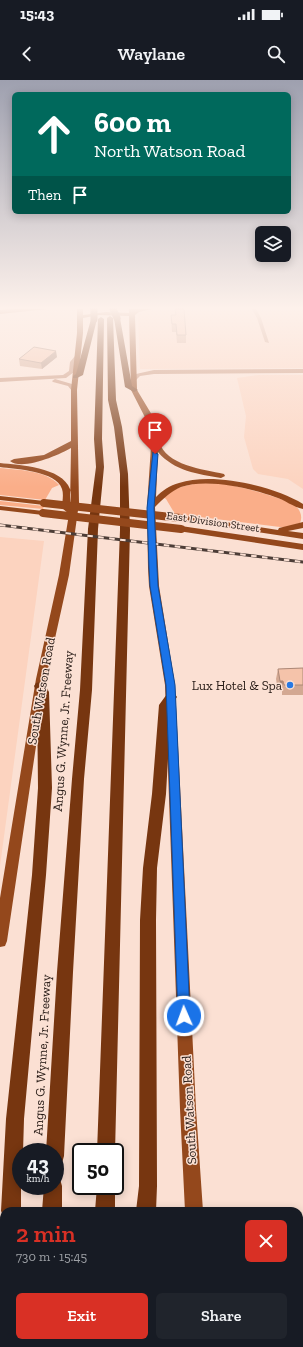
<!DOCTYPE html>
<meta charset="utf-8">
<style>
:root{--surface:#171b24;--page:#20242c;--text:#f1f3f6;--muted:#9ea1a6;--accent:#d93025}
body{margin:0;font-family:"Zilla Slab",serif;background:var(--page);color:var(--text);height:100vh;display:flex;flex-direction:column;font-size:15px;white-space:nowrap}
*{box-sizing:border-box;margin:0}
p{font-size:13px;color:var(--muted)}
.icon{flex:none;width:22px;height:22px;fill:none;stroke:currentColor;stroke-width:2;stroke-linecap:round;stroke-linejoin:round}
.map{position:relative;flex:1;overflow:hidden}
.side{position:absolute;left:0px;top:1127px;width:303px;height:140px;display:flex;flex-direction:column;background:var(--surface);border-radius:12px 12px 0 0;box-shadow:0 2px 10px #0003}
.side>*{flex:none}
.banner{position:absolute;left:12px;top:12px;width:279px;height:122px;border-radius:6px;box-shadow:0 2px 10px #0003;background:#00695c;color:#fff;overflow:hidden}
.buttons{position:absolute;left:255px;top:146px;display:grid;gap:8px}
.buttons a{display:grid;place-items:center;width:36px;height:36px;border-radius:6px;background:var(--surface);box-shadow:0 2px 10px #0003;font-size:20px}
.speed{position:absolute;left:12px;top:1063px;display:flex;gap:8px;font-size:20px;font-weight:700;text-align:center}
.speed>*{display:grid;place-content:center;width:52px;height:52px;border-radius:50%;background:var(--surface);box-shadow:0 2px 10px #0003;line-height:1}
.speed small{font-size:10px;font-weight:400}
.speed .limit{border:2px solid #111;border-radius:6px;background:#fff;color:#111}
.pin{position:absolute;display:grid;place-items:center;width:34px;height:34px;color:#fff;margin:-41px -17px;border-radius:50% 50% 50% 0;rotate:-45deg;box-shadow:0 0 4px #0007}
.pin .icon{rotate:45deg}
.me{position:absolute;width:44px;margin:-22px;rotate:358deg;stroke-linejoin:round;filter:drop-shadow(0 0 3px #0008)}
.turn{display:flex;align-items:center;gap:14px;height:84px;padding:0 16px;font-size:18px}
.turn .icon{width:52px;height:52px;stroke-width:2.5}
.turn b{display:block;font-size:28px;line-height:34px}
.then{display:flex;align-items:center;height:38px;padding:0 16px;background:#0003;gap:8px;font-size:15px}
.round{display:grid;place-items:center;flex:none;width:42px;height:42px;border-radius:6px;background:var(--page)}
.summary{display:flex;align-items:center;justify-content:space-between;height:68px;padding:0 16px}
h1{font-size:24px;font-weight:600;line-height:30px;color:var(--accent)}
.primary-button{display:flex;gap:8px;margin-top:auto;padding:8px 16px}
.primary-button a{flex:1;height:46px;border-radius:6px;background:var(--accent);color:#fff;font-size:16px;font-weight:600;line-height:46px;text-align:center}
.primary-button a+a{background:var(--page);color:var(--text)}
.status{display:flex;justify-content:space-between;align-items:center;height:28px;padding:0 20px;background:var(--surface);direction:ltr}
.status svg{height:11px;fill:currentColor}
header{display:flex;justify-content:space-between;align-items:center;height:52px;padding:0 16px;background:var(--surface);font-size:18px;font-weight:600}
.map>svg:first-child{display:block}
.built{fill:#fcd3bf}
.green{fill:#faae89}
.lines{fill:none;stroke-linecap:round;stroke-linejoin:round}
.minor{fill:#c58e73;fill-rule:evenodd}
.major{fill:#94481c;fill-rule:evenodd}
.highway{fill:#773610;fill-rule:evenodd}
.rail-casing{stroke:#4c3d37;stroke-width:3}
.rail{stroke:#fbe0d3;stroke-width:2;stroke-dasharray:5.5;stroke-linecap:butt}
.major-bridge{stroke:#94481c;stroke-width:8}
.highway-bridge-far1{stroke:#773610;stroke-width:7}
.highway-bridge{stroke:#773610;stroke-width:19}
.wall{fill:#d3a892}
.shaded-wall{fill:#ac8877}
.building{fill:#f5c3aa;stroke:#ac8877}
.route{fill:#1a73e8;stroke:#114b97}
.poi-dot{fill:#2779e4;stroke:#fbe0d3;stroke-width:1.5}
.labels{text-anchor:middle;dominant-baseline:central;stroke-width:3;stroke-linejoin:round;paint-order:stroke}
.far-street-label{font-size:11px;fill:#251914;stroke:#fbe0d3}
.poi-label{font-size:13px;fill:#251914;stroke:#fbe0d3;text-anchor:end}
.street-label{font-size:13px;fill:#251914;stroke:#fbe0d3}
</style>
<div class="status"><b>15:43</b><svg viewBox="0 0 49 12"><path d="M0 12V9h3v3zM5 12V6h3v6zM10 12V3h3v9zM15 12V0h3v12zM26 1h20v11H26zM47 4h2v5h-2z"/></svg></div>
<header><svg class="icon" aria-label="back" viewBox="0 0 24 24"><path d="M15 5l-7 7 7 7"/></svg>Waylane<svg class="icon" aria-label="search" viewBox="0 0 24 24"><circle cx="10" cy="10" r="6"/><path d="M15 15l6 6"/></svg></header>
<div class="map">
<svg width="303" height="1267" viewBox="0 0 303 1267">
<rect width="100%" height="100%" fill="#fbe0d3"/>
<path class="built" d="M303,230V288L140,289L138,234L147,231Z
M258,295H303V409L288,399L258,394L253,389L244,357L246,336L237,298Z
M0,457L44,461L0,786Z"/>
<path class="green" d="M0,388C18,390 46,390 59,405L52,408L45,420L0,415Z
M200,403C208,403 217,403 225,404C238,406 283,418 294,425C300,429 303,436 300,443L287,447H280L175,434L166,419L163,417C173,408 186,405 200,403Z
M0,421L44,426L43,429L0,425Z"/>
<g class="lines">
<path class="minor" d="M252,229H256L261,238L269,263L265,262L257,238Z
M75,276L80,277L76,282L74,292L66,298L0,302V298L63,295L69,291L70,282Z
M303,289V293L154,294L140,296L135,301L130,300L136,294L154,290Z
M55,299L72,304L77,310L72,311L68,306L53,302L52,301Z"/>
<path class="major" d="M15,229H48L0,234V230Z
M77,229H83V235L106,232L129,233V229H152L139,232L135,235L137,310L158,345C159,351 158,355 159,361C166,386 203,389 224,394L225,396L221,398C198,394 174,391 158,372L156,417C162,411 170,405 179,403C213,392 273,406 303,424V429C293,427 285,420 275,417C250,408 207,398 181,407C171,411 163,419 155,427L159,506L175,605L196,1029L203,1131H185L180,1029L165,605L149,506L148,488L147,427L152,351L131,310L129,236L99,235L83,238V253L77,310L79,423L69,495L46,599L7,861L5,866L0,867V818L36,599L59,495L69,434L62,428C62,422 64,415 62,409C57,391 15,389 0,387V383C19,385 62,387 70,409C72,414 70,421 70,427L71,368C59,375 22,391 10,381L14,379L44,375L71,361V310L77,253Z
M0,416L44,421L48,423L44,425L0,420Z
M0,426L43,431L47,433L43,435L0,430Z
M180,435L278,450L279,448L303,442V448L288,451L303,453V459L177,440L176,438Z
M181,446L303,464V470L178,451L177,449L178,447Z
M0,1218L4,1220V1241L0,1239Z
M299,1218L303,1219V1239L299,1238Z
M22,1263H56L57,1264L56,1267H20Z
M188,1263H208V1267H188Z"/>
<path class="highway" d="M110,236L113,238L116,320L122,347L128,394L130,450L115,1073L97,1072L120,450V394L114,347L108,320L107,238Z
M117,236L120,238L132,306L138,310L134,312L125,307L114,238Z
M94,237L97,239L83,295L77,298H73V296L76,294L91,239Z
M101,237L104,239L102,359L104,387L98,449L92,610L84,699L73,892L64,1076L62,1083L55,1085V1072H46L57,892L72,699L80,610L88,449L96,387L94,359L98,239Z
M40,602L44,603L49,612L52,708L46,795L24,1039L23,1072H21V1131H4V1137L1,1131L6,1039L32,795L38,708L37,612L34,606L36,603Z
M171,613L175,614L177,617L171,626L166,714L157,788L156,840L157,1106L156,1131H136L139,1106L140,840L143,788L152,714L159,625L167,614Z
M55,1097L60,1099L62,1106V1131H42L44,1106H55Z
M115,1105V1131H95L97,1106Z
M4,1253V1263H17L16,1267H0V1255Z
M91,1263H113L112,1267H90Z
M125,1263H147V1267H125Z"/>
<g class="rail-casing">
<path id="rail" d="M0,445L303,482"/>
</g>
<use href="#rail" class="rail"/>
<path class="major-bridge" d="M44,423L180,438
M43,433L181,449"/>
<path class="highway-bridge-far1" d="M94,229V239
M113,229L117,238"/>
<path class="highway-bridge" d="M43,1267L44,1263"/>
</g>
<path class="wall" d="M175,229L186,255V263H177L176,252H172L171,235H175Z
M57,277L42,289L20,286L19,279Z
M303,588V615H282V611H278L276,599L278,589Z"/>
<path class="shaded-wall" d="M56,271L57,277L42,289L41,283Z
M280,601H283L282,611H278Z"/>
<path class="building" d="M175,229H184L186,255H177L176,244H172L171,235H176Z
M34,267L56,271L41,283L19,279Z
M303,588V605H284L283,601H280L278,589Z"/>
<linearGradient id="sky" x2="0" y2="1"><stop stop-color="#9ea0af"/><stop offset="0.56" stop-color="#fdf1eb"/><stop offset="1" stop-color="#fdf1eb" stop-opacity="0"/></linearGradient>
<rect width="303" height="407" fill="url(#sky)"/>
<path class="route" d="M153,372L158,374L154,428L157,488L158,506L175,605L190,936L189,941L184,943L180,941L178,936L166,605L150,506L149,488L147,428Z"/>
<circle class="poi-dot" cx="290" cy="605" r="4"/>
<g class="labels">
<g class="far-street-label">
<text transform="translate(213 442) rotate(8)">East Division Street</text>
</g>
<g class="poi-label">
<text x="282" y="605">Lux Hotel &amp; Spa</text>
</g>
<g class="street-label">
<text transform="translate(41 611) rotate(-80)">South Watson Road</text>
<text transform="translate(63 651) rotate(-86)">Angus G. Wynne, Jr. Freeway</text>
<text transform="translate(42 975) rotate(-87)">Angus G. Wynne, Jr. Freeway</text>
<text transform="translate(189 1030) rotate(-93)">South Watson Road</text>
</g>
</g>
</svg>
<div class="buttons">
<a><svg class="icon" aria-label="layers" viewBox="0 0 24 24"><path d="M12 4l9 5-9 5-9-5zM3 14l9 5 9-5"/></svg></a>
</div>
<div class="speed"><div>43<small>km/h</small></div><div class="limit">50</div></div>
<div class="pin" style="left:155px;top:374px;background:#d93025"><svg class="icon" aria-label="arrive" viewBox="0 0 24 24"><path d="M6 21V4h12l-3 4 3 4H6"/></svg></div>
<svg class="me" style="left:184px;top:936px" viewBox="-20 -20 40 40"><circle r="17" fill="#1a73e8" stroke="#fff" stroke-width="3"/><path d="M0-11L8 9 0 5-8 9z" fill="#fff"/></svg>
<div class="banner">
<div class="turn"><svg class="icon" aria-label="ahead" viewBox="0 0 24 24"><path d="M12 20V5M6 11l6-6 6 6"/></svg><div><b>600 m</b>North Watson Road</div></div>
<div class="then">Then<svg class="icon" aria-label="arrive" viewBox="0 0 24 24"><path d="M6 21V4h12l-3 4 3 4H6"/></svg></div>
</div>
<section class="side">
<div class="summary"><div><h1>2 min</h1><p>730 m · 15:45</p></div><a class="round" style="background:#d93025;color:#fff"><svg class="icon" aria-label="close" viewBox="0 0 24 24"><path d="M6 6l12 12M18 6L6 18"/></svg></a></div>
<div class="primary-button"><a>Exit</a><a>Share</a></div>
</section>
</div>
